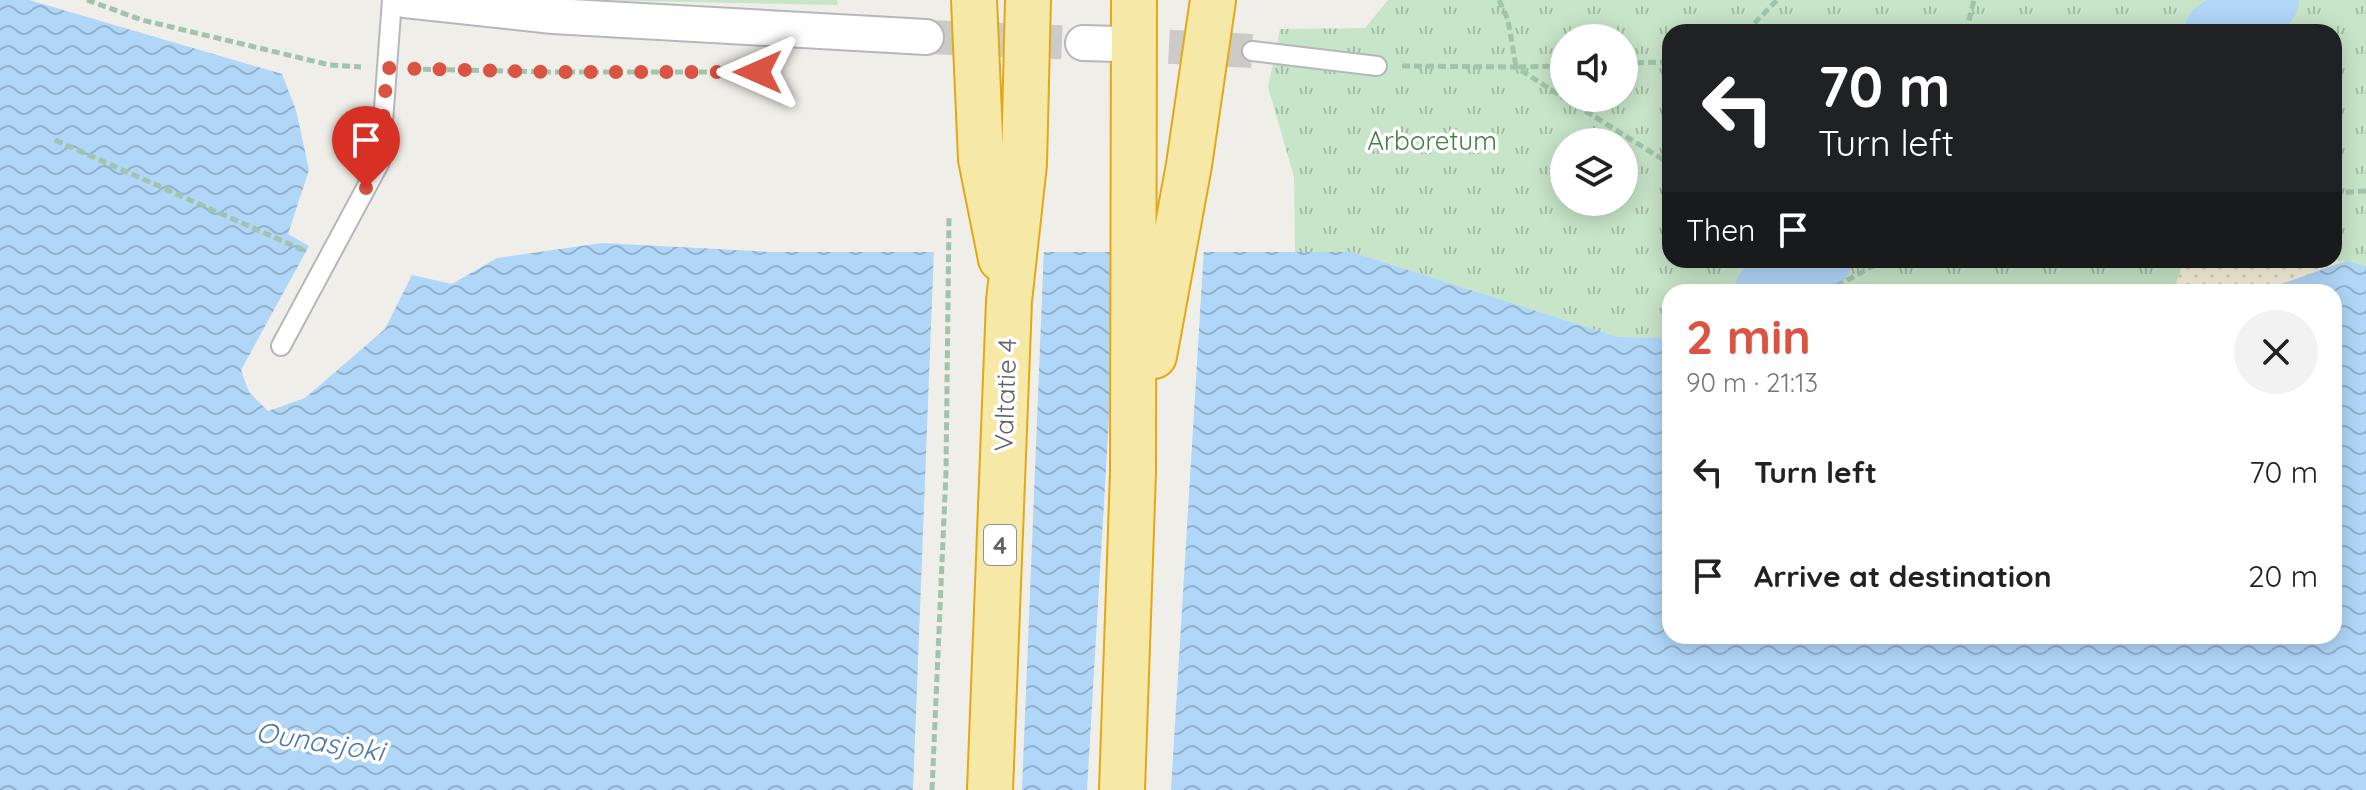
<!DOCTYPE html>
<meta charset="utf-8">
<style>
:root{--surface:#fff;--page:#f2f2f2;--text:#222;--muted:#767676;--accent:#db5343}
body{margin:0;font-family:Quicksand,sans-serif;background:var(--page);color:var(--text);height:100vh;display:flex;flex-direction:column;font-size:30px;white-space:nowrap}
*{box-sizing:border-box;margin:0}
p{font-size:26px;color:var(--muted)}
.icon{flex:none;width:44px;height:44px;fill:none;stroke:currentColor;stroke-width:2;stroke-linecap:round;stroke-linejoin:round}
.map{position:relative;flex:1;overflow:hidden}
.panel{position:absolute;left:1662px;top:284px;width:680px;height:360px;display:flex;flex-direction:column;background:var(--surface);border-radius:24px;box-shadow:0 4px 20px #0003}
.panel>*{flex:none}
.banner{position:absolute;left:1662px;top:24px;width:680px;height:244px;border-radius:24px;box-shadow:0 4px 20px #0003;background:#202124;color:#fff;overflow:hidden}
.tools{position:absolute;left:1550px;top:24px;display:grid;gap:16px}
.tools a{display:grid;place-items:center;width:88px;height:88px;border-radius:50%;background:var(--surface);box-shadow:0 4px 20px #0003;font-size:40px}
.pin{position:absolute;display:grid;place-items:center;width:68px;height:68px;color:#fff;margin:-82px -34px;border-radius:50% 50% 50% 0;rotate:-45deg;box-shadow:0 0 8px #0007}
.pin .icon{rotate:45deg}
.me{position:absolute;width:88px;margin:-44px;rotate:270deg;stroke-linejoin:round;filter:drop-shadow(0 0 6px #0008)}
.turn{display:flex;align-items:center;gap:28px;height:168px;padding:0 24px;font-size:36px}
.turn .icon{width:104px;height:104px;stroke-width:2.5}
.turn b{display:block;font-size:56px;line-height:68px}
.then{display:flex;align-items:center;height:76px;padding:0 24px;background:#0003;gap:16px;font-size:30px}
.round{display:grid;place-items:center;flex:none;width:84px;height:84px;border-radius:42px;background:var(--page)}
.summary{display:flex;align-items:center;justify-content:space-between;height:136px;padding:0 24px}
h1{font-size:48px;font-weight:700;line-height:60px;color:var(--accent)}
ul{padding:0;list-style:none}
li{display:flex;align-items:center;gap:24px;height:104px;padding:0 24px}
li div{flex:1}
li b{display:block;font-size:30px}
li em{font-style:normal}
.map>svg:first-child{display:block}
.grass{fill:url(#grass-tufts);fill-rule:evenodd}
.sand{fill:url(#sand-dots)}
.water{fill:url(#water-waves)}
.pier{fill:#f0eee8}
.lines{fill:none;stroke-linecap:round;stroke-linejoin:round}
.river{stroke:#b0d6f8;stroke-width:64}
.minor-tunnel{stroke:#cccbc8;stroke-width:34;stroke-dasharray:34 17;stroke-linecap:butt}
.service-casing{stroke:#b5b7bb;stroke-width:22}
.minor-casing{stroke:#b5b7bb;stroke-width:38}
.trunk-casing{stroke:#e3a815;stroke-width:48}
.path{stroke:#a0c5ac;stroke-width:5;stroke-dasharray:8 4;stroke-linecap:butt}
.service{stroke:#fff;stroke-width:18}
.minor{stroke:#fff;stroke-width:34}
.trunk{stroke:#f6e8a7;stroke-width:44}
.route{stroke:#db5343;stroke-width:14;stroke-dasharray:0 25.2}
.labels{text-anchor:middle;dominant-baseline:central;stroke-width:7;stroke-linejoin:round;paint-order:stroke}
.shield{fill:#fff;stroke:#8f9194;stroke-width:2}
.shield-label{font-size:24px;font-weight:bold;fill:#5f6266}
.park-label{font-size:26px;fill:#3d8041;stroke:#fff}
.street-label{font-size:26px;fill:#5f6266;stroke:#fff}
.water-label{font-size:28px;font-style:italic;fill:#4c78a9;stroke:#fff}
</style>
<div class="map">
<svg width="2366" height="790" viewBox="0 0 2366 790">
<defs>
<pattern id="grass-tufts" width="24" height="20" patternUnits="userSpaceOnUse" patternTransform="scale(2)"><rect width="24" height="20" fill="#c7e5c8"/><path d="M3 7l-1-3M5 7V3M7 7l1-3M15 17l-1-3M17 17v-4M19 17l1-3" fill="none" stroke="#a5bda6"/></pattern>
<pattern id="sand-dots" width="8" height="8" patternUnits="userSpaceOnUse" patternTransform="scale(2)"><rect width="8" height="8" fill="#f8f2da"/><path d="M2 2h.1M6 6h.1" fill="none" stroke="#d7d2be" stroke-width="1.8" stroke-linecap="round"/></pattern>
<pattern id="water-waves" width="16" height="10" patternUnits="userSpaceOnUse" patternTransform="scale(2)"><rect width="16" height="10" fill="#b0d6f8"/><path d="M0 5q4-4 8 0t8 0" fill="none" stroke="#92b1cd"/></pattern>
</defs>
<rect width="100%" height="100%" fill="#f0eee8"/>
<path class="grass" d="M582,0H837L838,5L587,0Z
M1388,0H2366V266L2346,261L2259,292H1670V338L1618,337L1352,252L1295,253L1294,177L1268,87L1280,29L1365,28ZM1670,32H2334V260H1670ZM1564,38H1624V98H1564ZM1564,142H1624V202H1564Z"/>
<path class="sand" d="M2184,260H2334L2346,261L2259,292H2173Z"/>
<path class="water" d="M0,0H29L282,74L296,110L309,170L288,234L309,246L241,370L249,392L268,411L305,398L385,329L412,275L452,284L497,258L602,243L772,252H1352L1618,337L1670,338V636H2334V292H2259L2346,261L2366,266V790H0Z"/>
<path class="pier" d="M934,248H1044L1022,790H913Z
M1119,248H1204L1171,790H1087Z"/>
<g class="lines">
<path class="river" d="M2216,32L2267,0
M1766,292L1820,260"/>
<path class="minor-tunnel" d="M926,37L1083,43
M1118,44L1252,51"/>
<g class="service-casing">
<path id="service" d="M1252,51L1377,66
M281,346L380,162L392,0"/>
</g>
<g class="minor-casing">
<path id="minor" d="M405,0L553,16L926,37
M1083,43L1118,44"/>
</g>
<g class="trunk-casing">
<path id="trunk" d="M974,0L981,159L1001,259
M1154,356L1189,165L1213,0
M990,790L1009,301L1024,164L1028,0
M1122,790L1133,472L1134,0"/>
</g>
<path class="path" d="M87,0L142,20L330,65L361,67
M1499,0L1508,20L1516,67L1564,66
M1746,32L1777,0
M1966,32L1974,0
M1624,63L1670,62
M1402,66L1516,67L1564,98
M411,69L549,72H758
M1565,98L1670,164
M55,140L305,251
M2334,193L2366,191
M1826,292L1871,267L1890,260
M932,790L946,472L949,215"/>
<use href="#service" class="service"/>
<use href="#minor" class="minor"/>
<use href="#trunk" class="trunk"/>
</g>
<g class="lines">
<path class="route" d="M366,188L380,162L387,68L549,72H758"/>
</g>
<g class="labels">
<rect class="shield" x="984" y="525" width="32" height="40" rx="6"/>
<g class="shield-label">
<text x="1000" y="545">4</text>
</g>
<g class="park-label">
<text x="1432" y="140">Arboretum</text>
</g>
<g class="street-label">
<text transform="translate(1005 395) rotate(-88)">Valtatie 4</text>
</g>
<g class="water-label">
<text transform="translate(320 741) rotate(9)">Ounasjoki</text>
</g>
</g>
</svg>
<div class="tools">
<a><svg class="icon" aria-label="sound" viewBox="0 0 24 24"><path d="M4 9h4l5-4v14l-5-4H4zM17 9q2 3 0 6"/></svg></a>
<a><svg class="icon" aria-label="layers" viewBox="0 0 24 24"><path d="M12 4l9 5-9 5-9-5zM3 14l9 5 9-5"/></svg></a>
</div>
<div class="pin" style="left:366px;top:188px;background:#d93025"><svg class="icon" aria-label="arrive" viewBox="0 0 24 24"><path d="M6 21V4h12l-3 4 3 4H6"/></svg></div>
<svg class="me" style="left:758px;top:72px" viewBox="-20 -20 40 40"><path d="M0-17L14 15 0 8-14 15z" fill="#db5343" stroke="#fff" stroke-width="4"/></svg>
<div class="banner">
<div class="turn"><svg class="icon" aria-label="left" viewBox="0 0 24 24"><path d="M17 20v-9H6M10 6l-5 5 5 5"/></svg><div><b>70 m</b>Turn left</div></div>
<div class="then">Then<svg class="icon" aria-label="arrive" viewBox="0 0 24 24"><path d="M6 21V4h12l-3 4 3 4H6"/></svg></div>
</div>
<section class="panel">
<div class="summary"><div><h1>2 min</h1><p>90 m · 21:13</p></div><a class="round"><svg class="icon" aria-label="close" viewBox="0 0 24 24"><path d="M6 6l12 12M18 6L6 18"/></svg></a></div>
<ul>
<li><svg class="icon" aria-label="left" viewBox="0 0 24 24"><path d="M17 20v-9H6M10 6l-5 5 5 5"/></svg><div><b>Turn left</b></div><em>70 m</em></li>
<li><svg class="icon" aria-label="arrive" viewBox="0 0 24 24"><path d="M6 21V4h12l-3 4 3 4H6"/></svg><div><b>Arrive at destination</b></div><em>20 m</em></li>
</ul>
</section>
</div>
